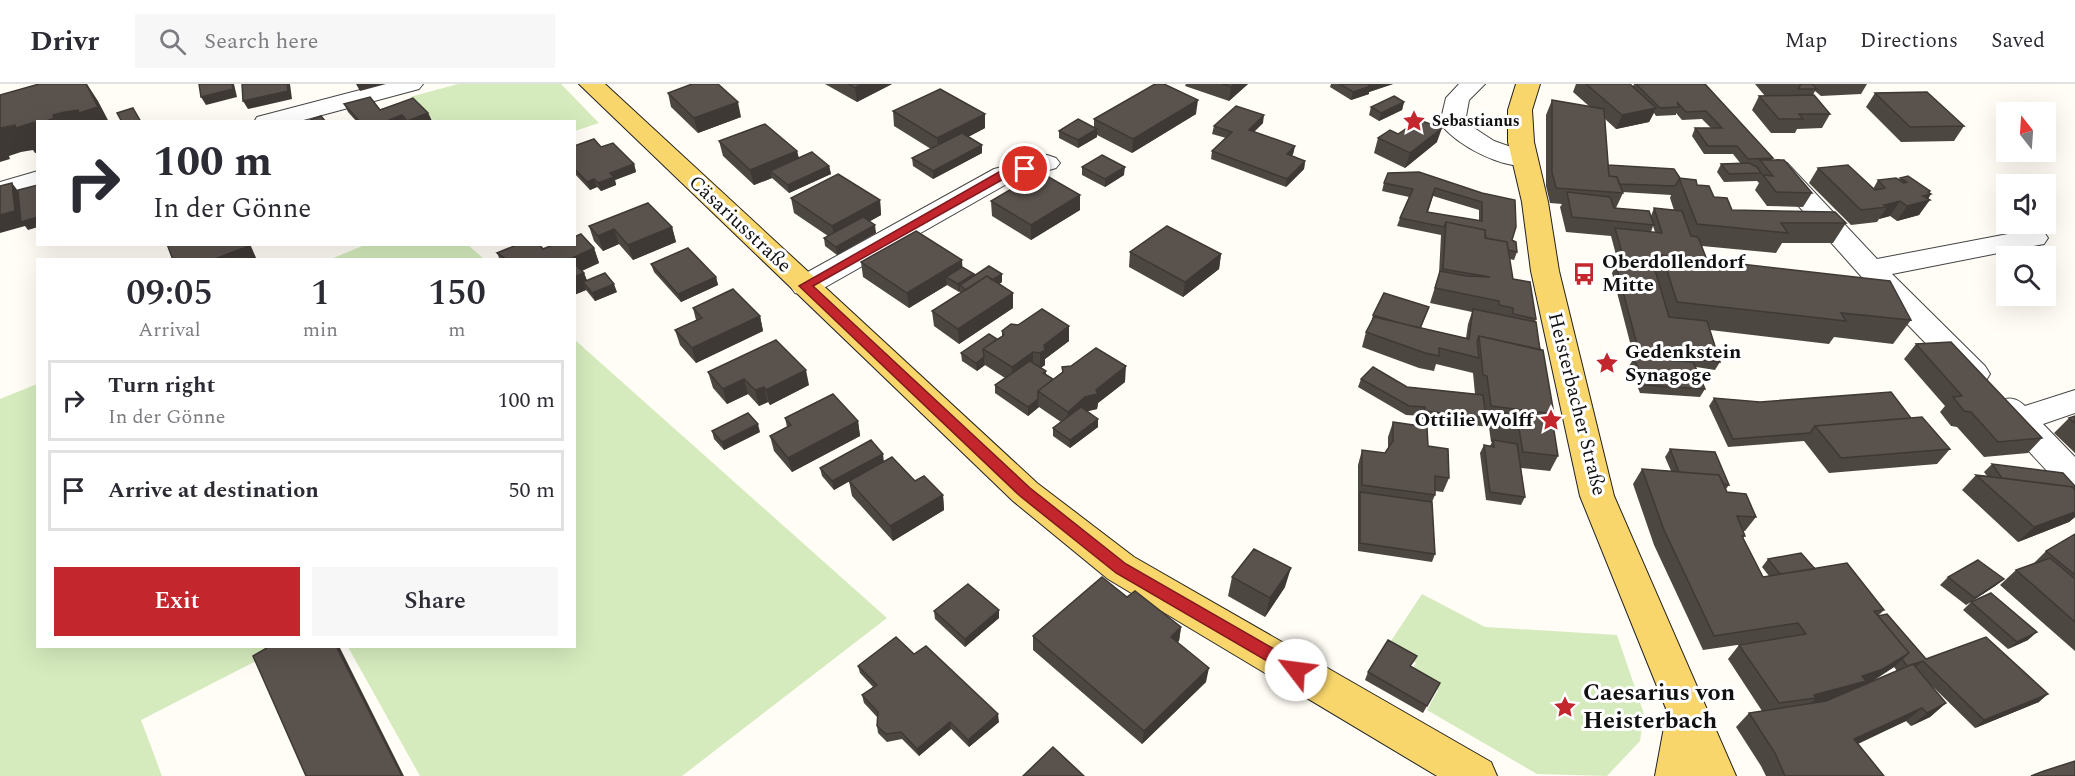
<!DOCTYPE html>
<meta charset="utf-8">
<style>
:root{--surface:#fff;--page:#f7f7f7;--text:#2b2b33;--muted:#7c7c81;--line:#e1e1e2;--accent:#c4262e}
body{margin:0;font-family:Spectral,serif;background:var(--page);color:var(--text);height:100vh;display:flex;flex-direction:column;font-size:22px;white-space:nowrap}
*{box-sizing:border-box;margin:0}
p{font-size:20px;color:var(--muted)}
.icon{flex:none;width:33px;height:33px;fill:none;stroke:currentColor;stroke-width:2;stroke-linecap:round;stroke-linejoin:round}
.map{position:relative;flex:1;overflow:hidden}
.details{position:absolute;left:36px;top:174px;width:540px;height:390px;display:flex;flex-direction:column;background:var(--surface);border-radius:0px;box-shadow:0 6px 24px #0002}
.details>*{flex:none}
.banner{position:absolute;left:36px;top:36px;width:540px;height:126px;border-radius:0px;box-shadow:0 6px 24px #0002;background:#fff;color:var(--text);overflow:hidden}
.needle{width:39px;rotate:343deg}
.buttons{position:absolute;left:1996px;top:18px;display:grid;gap:12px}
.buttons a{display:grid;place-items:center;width:60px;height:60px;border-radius:0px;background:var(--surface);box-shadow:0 6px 24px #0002;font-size:30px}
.pin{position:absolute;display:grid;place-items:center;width:51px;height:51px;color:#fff;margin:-26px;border:3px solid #fff;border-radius:50%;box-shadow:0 2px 6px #0007}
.me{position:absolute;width:66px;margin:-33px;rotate:300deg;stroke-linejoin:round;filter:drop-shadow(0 0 4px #0008)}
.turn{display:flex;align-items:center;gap:21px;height:126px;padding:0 18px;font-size:27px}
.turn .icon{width:78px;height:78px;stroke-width:2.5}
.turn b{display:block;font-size:42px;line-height:51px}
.eta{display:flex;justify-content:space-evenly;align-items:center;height:102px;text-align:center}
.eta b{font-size:36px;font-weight:600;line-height:42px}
.action{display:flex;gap:12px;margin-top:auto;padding:12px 18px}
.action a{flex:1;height:69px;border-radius:0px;background:var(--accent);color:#fff;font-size:24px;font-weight:600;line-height:69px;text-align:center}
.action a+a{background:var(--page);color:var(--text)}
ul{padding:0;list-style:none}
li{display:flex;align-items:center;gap:18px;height:81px;margin:0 12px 9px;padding:0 6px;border:3px solid var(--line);border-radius:0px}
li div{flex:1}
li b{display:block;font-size:22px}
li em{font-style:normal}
header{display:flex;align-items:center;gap:36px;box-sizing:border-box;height:84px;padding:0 30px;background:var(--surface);border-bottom:2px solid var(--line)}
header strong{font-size:28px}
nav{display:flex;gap:33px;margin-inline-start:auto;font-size:21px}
.search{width:420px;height:54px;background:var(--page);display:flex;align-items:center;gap:15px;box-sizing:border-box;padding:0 21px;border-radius:0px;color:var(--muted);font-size:22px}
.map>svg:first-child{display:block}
.green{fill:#d5ebbd}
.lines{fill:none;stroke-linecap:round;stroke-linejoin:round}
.minor-casing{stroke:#444;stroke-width:2}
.major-casing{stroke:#222;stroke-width:2}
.minor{fill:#fff;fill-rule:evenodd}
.major{fill:#f9d66b;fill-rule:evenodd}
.wall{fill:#4d4742;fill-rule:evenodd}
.shaded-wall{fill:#3f3936}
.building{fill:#5a524d;stroke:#3f3936;stroke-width:1.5;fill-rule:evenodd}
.route{fill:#c4262e;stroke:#7f191e;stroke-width:1.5}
.labels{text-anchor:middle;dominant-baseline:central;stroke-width:6;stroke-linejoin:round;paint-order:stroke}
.far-poi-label{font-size:16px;font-weight:bold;fill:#111;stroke:#fff;text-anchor:start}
.street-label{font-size:20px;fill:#111;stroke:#fff}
.poi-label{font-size:20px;font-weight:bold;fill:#111;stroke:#fff;text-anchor:start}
.near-poi-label{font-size:24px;font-weight:bold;fill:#111;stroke:#fff;text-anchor:start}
</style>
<header>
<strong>Drivr</strong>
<div class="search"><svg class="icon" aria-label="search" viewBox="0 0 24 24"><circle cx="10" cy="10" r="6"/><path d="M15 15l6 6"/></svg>Search here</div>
<nav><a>Map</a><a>Directions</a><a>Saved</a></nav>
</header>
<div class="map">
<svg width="2075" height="692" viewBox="0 0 2075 692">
<rect width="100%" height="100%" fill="#fffdf5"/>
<path class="green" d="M458,0H561L599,39L575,47L574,38L434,37L410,13Z
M367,160L468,161L484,175H331Z
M575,256L887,534L682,692H420L348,563L574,562Z
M37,300L38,562L283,563L141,636L162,692H0V315Z
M1422,510L1485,543L1617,551L1644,630L1640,657L1607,692L1537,690L1427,626L1438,606L1410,589L1416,579L1387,563Z"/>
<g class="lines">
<g class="minor-casing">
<path id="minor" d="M383,0H423L419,5L296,38H254L257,33Z
M1459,0H1485L1469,16L1465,38L1494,57L1534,71L1538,76L1534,81C1507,88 1455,61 1440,39L1446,14Z
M1047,71L1056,74L1060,79L1056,84L1012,97L815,209L805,211L795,209L790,202L795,195L994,85Z
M1778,76L1787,79L1877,175L2034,145L2044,148L2048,154L2044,160L1892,190L1985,282L1990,290L1985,298L1974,301L1963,298L1860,191L1769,89L1765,84L1769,79Z
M38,87V103L0,114V98Z
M2075,306V329L2043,340L2075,373V408L2063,404L1997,333L1992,325L1997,317C2008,313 2016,313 2025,322Z"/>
</g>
<g class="major-casing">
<path id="major" d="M579,0H605L1037,399L1134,473L1491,678L1497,692H1437L1108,495L1013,417Z
M1516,0H1540L1532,26L1534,58L1548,118L1559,187L1614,412L1736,692H1655L1667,627L1580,412L1531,187L1522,118L1508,58V26Z"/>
</g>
<use href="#minor" class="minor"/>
<use href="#major" class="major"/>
</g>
<path class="wall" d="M825,0H892L857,18Z
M1186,0H1248L1229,17L1185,2Z
M1331,0H1393L1369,8V10L1351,16L1330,3Z
M1576,0H1630L1633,2L1634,0H1705L1773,74L1772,76L1812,109L1803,123L1767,122L1755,106L1759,99L1757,97L1724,98L1717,88L1721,80H1741L1733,70H1704L1692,52L1695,44H1711L1702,35L1682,36L1676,29V31L1656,32L1654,29L1649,38L1616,45L1605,35L1608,81L1680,94L1697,101L1732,126L1846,139L1833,159H1782L1776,169L1702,162L1707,176L1911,236L1893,260L1834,253L1829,260L1710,246L1720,278L1715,286L1696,283L1705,305L1700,313L1640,309L1629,282L1634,274L1612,189L1616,181L1619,182L1611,152L1566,148L1560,123L1562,120L1550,119L1546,102V31L1552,16L1590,23L1573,8ZM1622,108L1671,111L1670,114L1674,126L1654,124L1651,132L1616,124L1623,109ZM1653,142L1655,148H1651Z
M1755,0H1867L1861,10L1821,12L1815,7L1813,11L1830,30L1822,44L1797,45L1795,49H1771L1752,26L1759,12H1765Z
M668,9L741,33L698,49L671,23Z
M1875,9L1964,42L1954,57L1901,58L1866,23Z
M1404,18L1402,26L1379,37L1369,31L1371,23Z
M344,20L380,26L428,29L432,37L357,38L348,28Z
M893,27L985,44L968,53L982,69L933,95L913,82L912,74L931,65L894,42Z
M1196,30L1132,69L1097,51V53L1078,64L1059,54V47L1094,44V35Z
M1263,39L1254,48L1295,62L1293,70L1292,72L1305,77L1304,85L1286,103L1211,75L1212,67L1226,54L1212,50L1214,42Z
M1398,50L1437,58L1405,84L1374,69L1378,54Z
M719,57L797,67L799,74L829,82L831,90L789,109L772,94L754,101L723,72Z
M574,62L601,63L634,80L636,88L615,96L616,101L601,107L597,103L590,106L574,89Z
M1082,83L1124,91L1105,103L1082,91Z
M1818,84L1873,105L1878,96H1899L1900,94L1930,107L1929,109L1931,110L1919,131L1897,137L1890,132L1879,135L1877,138L1851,141L1809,99Z
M1388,89L1482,109L1512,156L1517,168L1514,176L1509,175L1513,195L1536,235L1535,238L1554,330L1552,335L1558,372L1550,387L1521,384L1525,413L1521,421L1486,416L1480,369L1484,361L1490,362L1492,358H1491L1489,343L1422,335V332L1406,331L1358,303L1361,295L1407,303L1475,310L1473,289L1436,280L1434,287L1419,284L1362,263L1366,248L1371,239L1373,231L1429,223L1421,244L1466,254L1468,240L1472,228L1430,219L1439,190L1441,151L1397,142L1400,134L1409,113L1382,107L1384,99ZM1433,112L1479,126V137L1428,128Z
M1080,111V126L1031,156L992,132L991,117Z
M791,114L880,116L881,131L870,137L876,149L837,171L825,162L824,154L828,152L794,129Z
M589,142L672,143L676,158L633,176L619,160L603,167L594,157Z
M594,164L599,179L582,187L584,189L587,197L617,208L595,217L586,206L574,211V176H500L497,169L543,165Z
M1130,168L1221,170L1219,185L1183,213L1129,183Z
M861,178L962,183L974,190V192L1002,190V198L999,200L1013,224L959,260L934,242L932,227L960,209V207L959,208L947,201L909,224L863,193Z
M651,180L716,193L718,201L681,218L654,188Z
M693,224L760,232L763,247L696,279L680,261L675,246L696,236Z
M1069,242V257L1045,275V281L1041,284L1046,287V290L1053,295L1062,288V283L1125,298L1098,319L1097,325L1088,327L1098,343L1070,364L1053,352V344L1061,338L1039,323L1028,332L995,309V301L1005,294L985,281L977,287L962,277L961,269L997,255L1002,252V247Z
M1916,260L2042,354L2028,369L1984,373L1957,343L1951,342L1940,328L1945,322L1904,275Z
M708,288L809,301L770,321L768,318L759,322L748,310L727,320L713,304Z
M1714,314L1911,334L1950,365L1937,380L1829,389L1804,357L1728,363L1709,322Z
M2075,332V369L2054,349L2069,334Z
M785,334L858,337L860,352L792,388L774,367L770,352L787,343Z
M1393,338L1428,362L1449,394L1443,408L1435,407V411L1432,418L1435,470L1432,478L1358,467V381L1362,366L1385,369L1388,364V353Z
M712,347L760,348L724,366L714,355Z
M1670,365L1729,401L1726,405L1727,408L1756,433L1745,447H1743L1745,452L1743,454L1763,493L1769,492L1762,483L1768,475L1815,485L1884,526L1878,532L1926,575L2039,618L1975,644L1926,596L1946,619L1930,633L1911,642L1906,637L1858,660L1884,692H1766L1761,682L1736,643L1749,629L1762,627L1728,575L1739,561L1786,554L1703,566L1654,461L1633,400L1642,385L1671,387L1665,373ZM1894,583L1897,587L1870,598Z
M884,377L915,397L943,411L944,426L893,457L852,412L849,397L834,406L822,392L820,384Z
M1992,380L2075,402V433L2069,438L2018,458L1962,406L1976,391L1987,392L1984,388Z
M2075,450V567L2000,501L2016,486L2032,481L2046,467Z
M1232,493L1285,503L1265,533L1228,512Z
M1948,493L2004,495L1995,502L1966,521L1940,501Z
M1127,513L1181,543L1179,557L1177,558L1206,598L1142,660L1033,566V552Z
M1971,518L2028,556L2008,565L1963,526Z
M934,527L999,534L965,563L935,535Z
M914,570L999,638L969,663L951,645L919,672L902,655L887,658L878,649L877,642V633L864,619L862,611L873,603L860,589L858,582Z
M1411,582L1440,599L1423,629L1365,596L1368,588Z"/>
<path class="shaded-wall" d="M86,0H87L98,17L109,38H44L53,31L65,28Z
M232,0H234L237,13L206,21L201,13Z
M287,0H290L292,15L248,25L243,17Z
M356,0H386L360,7Z
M862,0H892L857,18L855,4Z
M1234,0H1248L1229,17L1231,3Z
M1371,0H1393L1369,8V10L1351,16L1353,8Z
M1198,16L1196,30L1132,69L1133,55Z
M738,18L741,33L698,49L694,34Z
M1404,18L1402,26L1379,37L1381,29Z
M1656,24L1649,38L1616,45L1622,31Z
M428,29L432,37H407Z
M985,30V44L938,69L937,54Z
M402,31L405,38H390L389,36Z
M1264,31L1263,39L1247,54L1249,46Z
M35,38L38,40V69H35L33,66L21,68L9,72L10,75L0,78V44Z
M1442,44L1437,58L1405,84L1410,69Z
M1097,45V53L1078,64V56Z
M982,61V69L933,95V87Z
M1295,62L1293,70L1286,78L1287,70Z
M797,67L800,82L770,87L772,94L754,101L750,86Z
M1305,77L1304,85L1286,103L1287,95Z
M634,80L636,88L615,96L616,101L601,107L598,99L610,89Z
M829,82L831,90L789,109L788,101Z
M1125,83L1124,91L1105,103V95Z
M594,95L597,103L590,106L587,98Z
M12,99L38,133V143L28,146L25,142L0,149V131Z
M1930,107L1928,111L1931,110L1925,118L1930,116L1919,131L1897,137L1907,122Z
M1080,111V126L1031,156V141Z
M880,116L881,131L835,157L832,142Z
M1900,117L1890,132L1879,135L1887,123L1884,121Z
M875,141L876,149L837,171L836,163Z
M672,143L676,158L633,176L628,161Z
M614,145L619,160L603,167L598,152Z
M248,160H250L257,176H212Z
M594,164L599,179L574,190V176H568Z
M1221,170L1219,185L1183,213L1185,198Z
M962,176L963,191L946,193L947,201L909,224L907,209Z
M584,189L590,204L583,198L586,206L574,211V193Z
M974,190V199L960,201V207L959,208L958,200Z
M1002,190V198L972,217L971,209Z
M716,193L718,201L681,218L678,210Z
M614,200L617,208L595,217L592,209Z
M1013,209V224L959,260L958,245Z
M760,232L763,247L696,279L692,264Z
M1069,242V257L1045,275V281L1040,284V269L1044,261Z
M1033,268V283L1012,298V283Z
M984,273V280L985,281L977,287L976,279Z
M1126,282L1125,298L1098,319L1097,325L1084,328L1067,343L1068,328L1085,313Z
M806,286L809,301L770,321L766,306Z
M744,295L748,310L727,320L723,305Z
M764,303L768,318L759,322L755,306Z
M1038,315V322L1039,323L1028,332V323Z
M1098,335V343L1070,364V356Z
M858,337L860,352L792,388L788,374Z
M758,340L760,348L724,366L722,358Z
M883,370L884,378L834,406L832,397Z
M943,411L944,426L893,457L890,442Z
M2075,428V433L2069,438L2018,458L2034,443Z
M1291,484L1285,503L1265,533L1270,514Z
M2004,495L1995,502L1966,521L1975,514Z
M999,526V534L965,563V555Z
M1181,543L1179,557L1168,567L1171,553Z
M2037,548L2028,556L2008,565L2017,558Z
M336,562H339L404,692H402Z
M1909,569L1894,583L1852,611L1807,623L1816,614L1814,611L1862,592Z
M1923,577L1915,584L1907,582Z
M1209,584L1206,598L1142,660L1144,647Z
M2048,610L2039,618L1975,644L1984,636Z
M1946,619L1930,633L1911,642L1927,629Z
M1922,624L1906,637L1839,668L1854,655Z
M998,630L999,638L969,663L968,656Z
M950,638L951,645L919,672L917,665Z"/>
<path class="building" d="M39,0H86L98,23L79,29L78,26L65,28L53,31L54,34L44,38H38V40H35V38L16,44L15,41L0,44V11Z
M199,0H232L233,5L201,13Z
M242,0H287L288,7L243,17Z
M692,0H718L738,18L694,34L668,9Z
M848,0H862L855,4Z
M1155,0H1164L1198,16L1133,55L1094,35Z
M1222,0H1234L1231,3Z
M1340,0H1371L1369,1L1371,2L1353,8Z
M1586,0H1630L1656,24L1622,31Z
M1636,0H1705L1773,74L1748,75L1737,62H1708L1695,44H1722L1706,27L1686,28L1677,18L1679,23L1660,24Z
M1801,0H1812L1817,5H1798Z
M940,5L985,30L937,54L893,27Z
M1927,8L1964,42L1910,43L1875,9Z
M1814,11L1830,30H1799L1803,35H1779L1759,12Z
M1394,12L1404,18L1381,29L1371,23Z
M370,13L380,26L413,14L428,29L407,37L402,31L389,36L391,38H360L344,20Z
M1552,16L1604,25L1609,92L1617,93L1623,109L1556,104L1552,88Z
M1236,22L1264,31L1249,46L1295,62L1287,70L1305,77L1287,95L1212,67L1232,48L1214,42Z
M133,24L141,38H122L117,29Z
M321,32L326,38H305Z
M1078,35L1097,45L1078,56L1059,47Z
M1419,36L1442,44L1410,69L1378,54L1390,46L1398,50Z
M765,40L797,67L750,86L719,57Z
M962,49L982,61L933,87L912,74Z
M594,55L601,63L613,59L634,80L610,89L614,93L598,99L594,95L587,98L574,84V62Z
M812,68L829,82L788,101L770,87Z
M1102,71L1125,83L1105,95L1082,83Z
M1760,76H1784L1812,109L1776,108L1763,91L1773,92Z
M1749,79L1757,83L1761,89L1729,90L1721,80Z
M1608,81L1674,85L1680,94L1675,102L1619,100L1617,93L1609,92Z
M1848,81L1875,106L1885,104L1878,96L1896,94L1904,99L1907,98L1900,94L1908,92L1930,107L1928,108L1931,110L1923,112L1930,116L1907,122L1900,117L1884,121L1887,123L1861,126L1818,84Z
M1040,88L1080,111L1031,141L991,117Z
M1419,88L1482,109L1515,116L1516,143L1512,156L1516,158L1517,168L1508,166L1507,158L1486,154L1485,146L1446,138L1444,143L1400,134L1413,105L1384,99L1388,89ZM1435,104L1482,118V137L1427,128Z
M838,90L880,116L832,142L791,114Z
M1679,94L1696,96L1697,101L1709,102L1714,113L1727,114L1732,126L1835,128L1846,139H1781L1788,149L1697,140Z
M12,99L15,127L0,131V102Z
M38,101V133L21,138L18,106Z
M1567,108L1610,113L1614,124L1649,127L1654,141L1572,133Z
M648,119L672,143L628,161L614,145L598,152L589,142Z
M1654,124L1682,127L1691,152L1698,153L1707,176L1662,171L1655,186L1669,233L1707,237L1720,278L1639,268L1616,181L1626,183L1615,144L1662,149Z
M863,133L875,141L836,163L824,154Z
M1446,138L1485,146V154L1507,158L1513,195L1530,198L1536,235L1513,230V224L1499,221V217L1435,204L1440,187L1466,192L1490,193L1443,185Z
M1167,142L1221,170L1185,198L1130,168Z
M916,147L962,176L907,209L861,178Z
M581,150L594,164L568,176H508L497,169L519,160H539L543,165L555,160H574V153Z
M167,160H248L249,162L212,176H173Z
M688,164L716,193L678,210L651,180Z
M1662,171L1890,197L1911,236L1841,229L1846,237L1677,218Z
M574,181L577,182L584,189L574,193Z
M989,182L1002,190L992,196L987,192L966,206L960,201Z
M962,183L974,190L958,200L946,193Z
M605,189L614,200L592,209L583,198Z
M987,192L1013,209L958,245L932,227Z
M733,205L760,232L692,264L675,246L702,234L693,224Z
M1384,209L1429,223L1420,244L1396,238L1373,231Z
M1042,225L1069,242L1044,261L1045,266L1040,269L1033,268L1012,283L983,265L1004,251L1002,247L1011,240L1018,241Z
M1473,225L1536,238L1540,266L1479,252L1477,257L1479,274L1439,264V272L1425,269L1366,248L1374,233L1469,255Z
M989,250L997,255L983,265L984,273L976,279L961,269Z
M1479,252L1543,266L1554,330L1491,322L1487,292L1483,291Z
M776,256L806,286L766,306L764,303L755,306L744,295L723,305L708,288Z
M1951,258L2042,354L1998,358L1971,328L1964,327L1953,313L1962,312L1916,260Z
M1096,264L1126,282L1096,306L1098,310L1085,313L1068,328L1038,307L1063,288L1062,283L1071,282Z
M1634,274L1693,278L1705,305L1644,301Z
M1030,277L1046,287L1043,289L1053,295L1038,307V315L1028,323L995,301Z
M1373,283L1407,303L1483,311L1486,334L1425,327V323L1409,322L1361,295Z
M1891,308L1911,334L1815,342L1810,349L1733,355L1714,314L1760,318Z
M833,310L858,337L788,374L770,352L791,341L785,334Z
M1081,323L1098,335L1070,356L1053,344Z
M1496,328L1552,334L1558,372L1523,368L1519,345L1498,343Z
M748,329L758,340L722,358L712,347Z
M2075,332V339L2069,334Z
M1922,333L1950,365L1841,374L1815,342Z
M1393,338L1427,343L1428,362L1448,365L1449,394L1435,392V411L1362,401V366L1385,369L1393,357Z
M871,356L883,370L832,397L820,384Z
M1493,356L1517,360L1525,413L1490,408L1484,361L1494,363Z
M1670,365L1715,368L1729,401L1724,400L1719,391L1679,388Z
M892,373L915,397L924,392L943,411L890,442L849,397Z
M1992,380L2063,389L2075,402V407L2073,403L2002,394Z
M1642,385L1719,391L1727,408L1746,410L1756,433L1737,432L1745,452H1742L1763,493L1847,479L1884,526L1874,527L1909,569L1883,585L1862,592L1866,597L1814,611L1816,614L1779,619L1739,561L1806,550L1798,539L1714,552L1664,446Z
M1976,391L2073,403L2075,407V428L2034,443Z
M1360,408L1432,418L1435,470L1360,459Z
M2075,450V491L2046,467Z
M1254,465L1291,484L1270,514L1232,493Z
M1801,469L1815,485L1780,490L1768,475Z
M2050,474L2075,495V538L2016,486Z
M1978,476L2004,495L1975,514L1948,493Z
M1102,493L1127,513L1135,507L1181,543L1171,553L1209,584L1144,647L1033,552Z
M968,500L999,526L965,555L934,527Z
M1991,509L2037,548L2017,558L1971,518Z
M1887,530L1926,575L1986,553L2048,610L1984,636L1923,577L1907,582L1902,575L1909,569L1878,532Z
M896,553L914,570L926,562L998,630L968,656L950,638L917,665L901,648L886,650L877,642L878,628L862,611L877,601L858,582Z
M1388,556L1417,572L1410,582L1440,599L1427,622L1368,588Z
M270,562H336L402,692H306L253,572Z
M1913,580L1946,619L1927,629L1922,624L1854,655L1884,692H1785L1775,669L1749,629L1826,617Z
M1053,663L1084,692H1023Z
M2075,677V692H2031L2044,687Z"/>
<path class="route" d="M1025,82L1030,85L1029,87L1007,93L813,202L1030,404L1126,480L1302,581L1305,586L1302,591L1296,594L1291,591L1116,489L1020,412L799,202L999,88Z"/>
<defs>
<g id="sight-bare" transform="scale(1.8)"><path d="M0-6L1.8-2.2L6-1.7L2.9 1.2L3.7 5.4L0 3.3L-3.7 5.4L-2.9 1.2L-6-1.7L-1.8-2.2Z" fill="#c4262e" stroke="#fff" stroke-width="2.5" paint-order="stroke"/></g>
<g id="bus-bare" transform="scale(1.8)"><path d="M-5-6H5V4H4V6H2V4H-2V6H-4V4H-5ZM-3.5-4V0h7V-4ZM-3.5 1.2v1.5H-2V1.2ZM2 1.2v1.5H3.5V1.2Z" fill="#c4262e" stroke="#fff" stroke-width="2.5" paint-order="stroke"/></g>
</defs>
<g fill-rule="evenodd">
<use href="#sight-bare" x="1414" y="37"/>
<use href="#bus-bare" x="1584" y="190"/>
<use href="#sight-bare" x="1607" y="279"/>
<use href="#sight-bare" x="1551" y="336"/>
<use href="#sight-bare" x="1565" y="623"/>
</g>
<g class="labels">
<g class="far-poi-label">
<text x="1432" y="37">Sebastianus</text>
</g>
<g class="street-label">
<text transform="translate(740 140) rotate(43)">Cäsariusstraße</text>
<text transform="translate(1577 320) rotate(76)">Heisterbacher Straße</text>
</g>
<g class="poi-label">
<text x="1602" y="178">Oberdollendorf<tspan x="1602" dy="23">Mitte</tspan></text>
<text x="1625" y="268">Gedenkstein<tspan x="1625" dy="23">Synagoge</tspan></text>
<text x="1533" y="336" text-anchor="end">Ottilie Wolff</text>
</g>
<g class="near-poi-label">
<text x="1583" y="609">Caesarius von<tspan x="1583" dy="28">Heisterbach</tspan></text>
</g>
</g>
</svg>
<div class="buttons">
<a><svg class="needle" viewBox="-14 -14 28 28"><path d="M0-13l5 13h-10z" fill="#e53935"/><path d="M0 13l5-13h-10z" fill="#7c7c81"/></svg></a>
<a><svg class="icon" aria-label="sound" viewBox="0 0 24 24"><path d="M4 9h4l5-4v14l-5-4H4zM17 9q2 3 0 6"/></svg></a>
<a><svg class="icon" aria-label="search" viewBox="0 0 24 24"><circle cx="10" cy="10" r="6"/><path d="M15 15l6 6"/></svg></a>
</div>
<div class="pin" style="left:1025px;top:85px;background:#d93025"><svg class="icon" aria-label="arrive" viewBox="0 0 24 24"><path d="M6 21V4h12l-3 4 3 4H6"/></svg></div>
<svg class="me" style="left:1296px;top:586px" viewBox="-20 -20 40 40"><circle r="19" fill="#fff"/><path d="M0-13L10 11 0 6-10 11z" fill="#c4262e"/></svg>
<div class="banner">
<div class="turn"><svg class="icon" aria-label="right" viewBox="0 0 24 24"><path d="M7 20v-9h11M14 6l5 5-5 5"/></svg><div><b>100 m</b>In der Gönne</div></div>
</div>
<section class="details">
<div class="eta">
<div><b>09:05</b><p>Arrival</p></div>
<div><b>1</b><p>min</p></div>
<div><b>150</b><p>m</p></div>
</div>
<ul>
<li><svg class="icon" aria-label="right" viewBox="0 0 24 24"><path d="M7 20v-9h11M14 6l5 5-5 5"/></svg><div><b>Turn right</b><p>In der Gönne</p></div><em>100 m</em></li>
<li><svg class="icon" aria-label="arrive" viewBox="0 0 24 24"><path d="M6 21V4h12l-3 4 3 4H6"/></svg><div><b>Arrive at destination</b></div><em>50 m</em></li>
</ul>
<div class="action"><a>Exit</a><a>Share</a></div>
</section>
</div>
